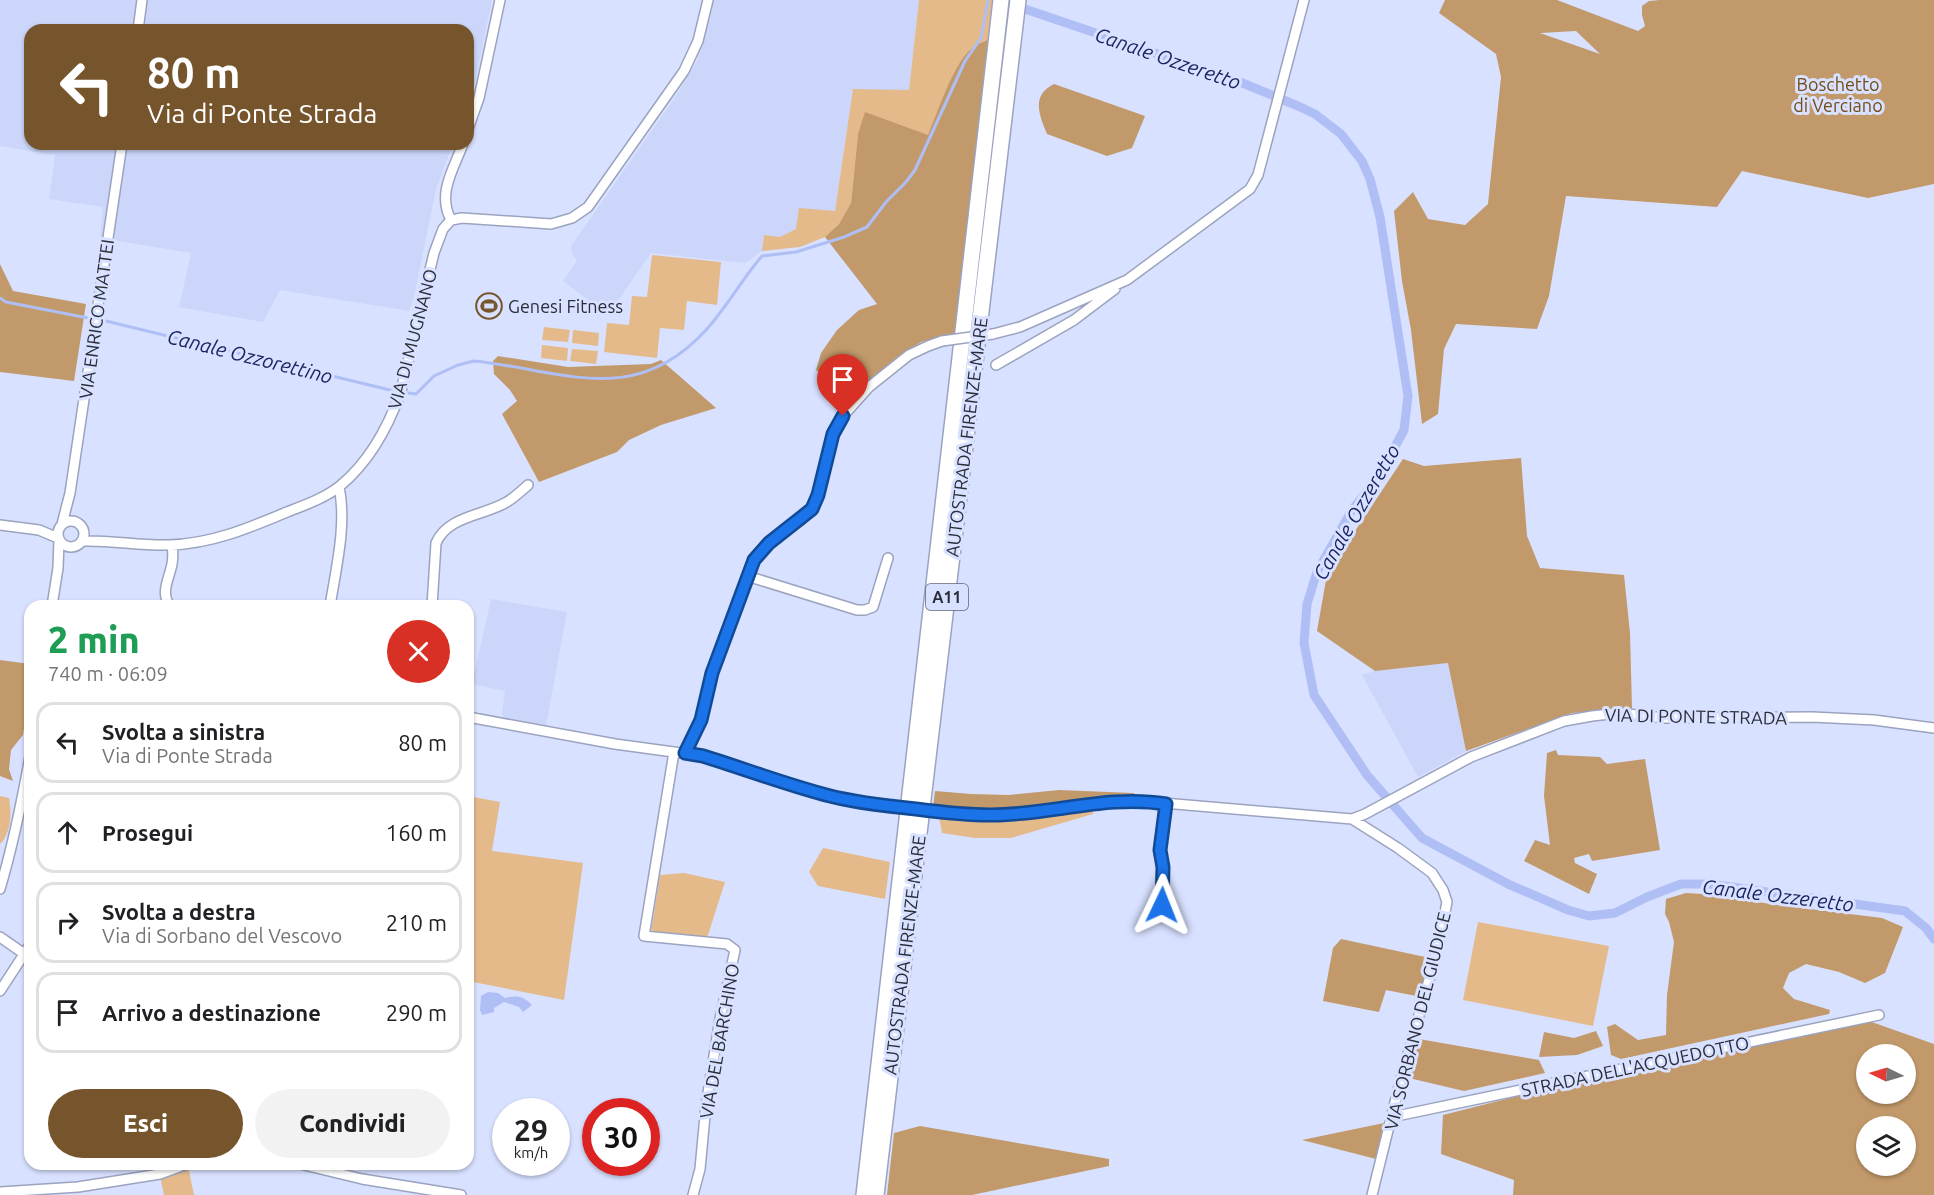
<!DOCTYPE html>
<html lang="it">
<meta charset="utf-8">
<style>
:root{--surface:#fff;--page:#f2f2f2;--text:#202124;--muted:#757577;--line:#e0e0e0;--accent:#77552c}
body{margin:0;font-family:Ubuntu,sans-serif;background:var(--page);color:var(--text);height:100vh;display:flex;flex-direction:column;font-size:22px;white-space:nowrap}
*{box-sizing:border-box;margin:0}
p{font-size:20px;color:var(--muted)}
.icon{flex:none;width:33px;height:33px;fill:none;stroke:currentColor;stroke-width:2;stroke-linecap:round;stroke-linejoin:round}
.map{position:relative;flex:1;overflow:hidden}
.side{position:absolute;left:24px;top:600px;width:450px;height:570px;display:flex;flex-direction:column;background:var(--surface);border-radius:18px;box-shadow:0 2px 4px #0004}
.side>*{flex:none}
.banner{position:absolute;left:24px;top:24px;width:450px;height:126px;border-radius:18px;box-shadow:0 2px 4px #0004;background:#77552c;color:#fff;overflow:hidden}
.needle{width:39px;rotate:275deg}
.controls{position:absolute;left:1856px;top:1044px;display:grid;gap:12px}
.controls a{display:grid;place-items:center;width:60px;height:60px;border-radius:50%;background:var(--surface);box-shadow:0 2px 4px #0004;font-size:30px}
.speed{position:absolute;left:492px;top:1098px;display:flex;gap:12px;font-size:30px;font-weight:700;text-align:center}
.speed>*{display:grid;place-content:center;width:78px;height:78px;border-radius:50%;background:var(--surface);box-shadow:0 2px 4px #0004;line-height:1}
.speed small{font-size:15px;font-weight:400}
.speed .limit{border:9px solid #d22;background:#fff;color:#111}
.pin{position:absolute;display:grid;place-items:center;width:51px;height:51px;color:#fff;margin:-62px -26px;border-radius:50% 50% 50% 0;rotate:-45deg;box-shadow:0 0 6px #0007}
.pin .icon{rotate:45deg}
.me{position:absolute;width:66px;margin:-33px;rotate:2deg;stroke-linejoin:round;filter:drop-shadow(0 0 4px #0008)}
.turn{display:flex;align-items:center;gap:21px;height:126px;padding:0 24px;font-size:27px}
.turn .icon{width:78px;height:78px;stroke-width:2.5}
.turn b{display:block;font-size:42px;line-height:51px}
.round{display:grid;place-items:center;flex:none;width:63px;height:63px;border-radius:32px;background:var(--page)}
.overview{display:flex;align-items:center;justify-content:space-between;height:102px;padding:0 24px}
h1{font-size:36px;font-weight:800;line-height:45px;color:#1e9e55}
.action{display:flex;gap:12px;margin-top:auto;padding:12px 24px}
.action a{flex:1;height:69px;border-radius:36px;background:var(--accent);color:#fff;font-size:24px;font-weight:800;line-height:69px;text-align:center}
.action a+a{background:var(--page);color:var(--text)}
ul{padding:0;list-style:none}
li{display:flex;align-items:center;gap:18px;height:81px;margin:0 12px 9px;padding:0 12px;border:3px solid var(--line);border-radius:18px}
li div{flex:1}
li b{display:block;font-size:22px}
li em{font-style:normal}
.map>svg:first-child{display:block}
.built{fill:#cbd6fa}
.green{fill:#e4ba8b}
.forest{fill:#c2996a;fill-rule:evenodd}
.water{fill:#afbff6}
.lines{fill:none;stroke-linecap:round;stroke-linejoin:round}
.stream{stroke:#afbff6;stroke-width:3}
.canal{stroke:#afbff6;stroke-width:9}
.minor-casing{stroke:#9ba3bf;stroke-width:12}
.highway-casing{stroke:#9ba3bf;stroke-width:18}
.minor{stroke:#fff;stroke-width:9}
.highway{stroke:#fff;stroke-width:15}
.minor-bridge-casing{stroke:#9ba3bf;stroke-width:12;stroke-linecap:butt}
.minor-bridge{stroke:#fff;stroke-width:9}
.route-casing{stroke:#114b97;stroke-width:15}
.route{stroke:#1a73e8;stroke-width:10}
.labels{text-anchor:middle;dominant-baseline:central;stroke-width:6;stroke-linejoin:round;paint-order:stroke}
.shield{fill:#d8e1ff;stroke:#5f6474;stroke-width:1.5}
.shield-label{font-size:16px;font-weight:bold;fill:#2b2e39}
.park-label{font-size:18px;fill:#754c14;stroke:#d8e1ff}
.poi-label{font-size:18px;fill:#2b2e39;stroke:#d8e1ff;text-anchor:start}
.street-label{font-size:18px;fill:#2b2e39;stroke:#d8e1ff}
.water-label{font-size:20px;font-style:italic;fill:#1c2462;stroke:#d8e1ff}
</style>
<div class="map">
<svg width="1934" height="1195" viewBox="0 0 1934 1195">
<rect width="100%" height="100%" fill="#d8e1ff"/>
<path class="built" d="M0,0H492L473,92L468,105V30H30V144H453L436,189L414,297L409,311L280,290L263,322L179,307L191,253L100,238L103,207L49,199L55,155L0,146Z
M713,0H919L909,91L853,90L835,211L780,237L764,235L762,251L745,263L651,253L608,315L563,281L577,261L571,251V246L676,96L697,61L711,17Z
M491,599L567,612L546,726L504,718L502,714L505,691L472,684Z
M1448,663L1466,751L1418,777L1362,675L1375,671Z"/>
<path class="green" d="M919,0H994L988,40L972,48L937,115L928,135L858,134L851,203L839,224L825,237L800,247L762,251L764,235L780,237L796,229L799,208L835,211L853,89L909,90Z
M652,255L721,262L717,305L687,301L684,330L660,328L657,358L604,352L607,323L629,325L632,296L647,297Z
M544,327L570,330L568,342L542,340Z
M573,330L599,333L598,346L572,343Z
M542,345L568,348L567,361L541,358Z
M572,349L598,351L596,364L570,361Z
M0,796L9,798C12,812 11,834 0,844Z
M468,796L500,802L492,851L583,863L564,1000L468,981Z
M1093,807V814L1011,838H975L942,833L939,817L976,819H1012Z
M823,848L890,862L885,899L818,886L809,872Z
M684,873L725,882L707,938L651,932L660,875Z
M1478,922L1609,946L1593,1026L1463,1000Z
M188,1166L194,1195H164L160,1176Z"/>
<path class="forest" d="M1445,0H1557L1638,31L1645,26L1642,15V6L1649,1L1660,0H1934V184L1868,198L1742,171L1717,207L1566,196L1549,296L1537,329L1456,324L1444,349L1438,414L1422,424L1411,330L1402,281L1394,211L1413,192L1428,219L1465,225L1488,204L1501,77L1496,54L1439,13ZM1576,31L1600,54L1540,33H1541Z
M988,40L956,333L921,342L896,358L851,396L816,370L821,353L837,330L859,310L877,304L825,237L839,224L851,203L858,134L865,112L928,135C938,111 953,65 971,49C975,45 983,42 988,40Z
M1054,84L1145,116L1132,148L1107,156L1047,134C1039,115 1031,95 1054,84Z
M0,264L13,291L86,304L74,381L0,372Z
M498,356L568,367L651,364L661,360L716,408L661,425L629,440L617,452L539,482L502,414L517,401L510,390L494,374L493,361Z
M1521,458L1527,536L1540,568L1624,575L1630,633L1632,708L1572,713L1466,751L1448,663L1375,671L1317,631L1326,580L1335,561L1403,459L1424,466Z
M0,660L30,664V686L23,735L11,750L9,769L13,781L0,776Z
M1556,750L1558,755L1600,757L1607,764L1645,759L1660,850L1592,861L1589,854L1574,858L1575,863L1597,874L1589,894L1524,861L1535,840L1550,845L1544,796L1547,753Z
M1059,790L1133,793L1141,797L1058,805L999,814L933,808L935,791L971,794L1009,795Z
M1686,893L1719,895L1770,904L1882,918L1903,927L1885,973L1865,983L1839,972L1806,964L1789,973L1783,988L1794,999L1830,1010L1829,1014L1621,1059L1611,1055L1607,1027L1615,1024L1638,1040L1666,1035L1667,995L1674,942L1669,922L1665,914L1666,899Z
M1341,939L1430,958L1421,997L1386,990L1379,1012L1323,1001L1333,948Z
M1866,1020L1934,1044V1195H1513L1514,1180L1441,1154L1443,1115L1550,1088L1629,1076L1707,1055ZM1866,1054H1905V1094H1866ZM1866,1126H1905V1166H1866Z
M1596,1031L1603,1046L1577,1055L1539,1057L1544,1032L1574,1038Z
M1419,1039L1539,1060L1545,1073L1464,1091L1409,1078Z
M1384,1123L1376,1159L1302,1140Z
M920,1126L1109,1159V1166L972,1195H887L894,1133Z"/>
<path class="water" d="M488,992L498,993L505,998C516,995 524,996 532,1005L523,1012L519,1007L504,1002L494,1008V1012L482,1015L480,1010L481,996Z"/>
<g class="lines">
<path class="stream" d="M0,298L6,302L88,318
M106,321L394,391
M408,393L416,394L434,376L458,365L474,361C563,370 634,409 706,330C727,307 742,279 762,256L796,252L844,237L867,227L886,202L906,182L915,170L965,61L981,38L988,0"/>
<path class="canal" d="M1025,9L1240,82L1298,106L1315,114L1341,134L1362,161L1370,179L1380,217L1408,396L1404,430L1379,476L1352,510L1317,572L1307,604L1304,643L1314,695L1367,775L1422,838L1508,884L1568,910L1589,916L1615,913L1647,897L1681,884H1710L1905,911L1926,928L1934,939"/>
<g class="minor-casing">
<path id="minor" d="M138,30L142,0
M468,129L479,98L500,0
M451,220C437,194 453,170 463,144
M993,334L1020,327L1127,280L1250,189L1258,175L1304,0
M996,365L1074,320L1115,289
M58 534a13 13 0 1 1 26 0a13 13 0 1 1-26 0Z
M62,524L70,493L122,144
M0,525L39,530L58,538
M83,541C112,540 140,546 169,545C211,544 249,528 287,512C305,505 325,498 340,486C369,462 389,425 401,391L434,253L443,229L451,220L462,218L551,224L572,218L588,207L684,71L698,41L708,0
M747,576L857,610H865L873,607L888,558
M52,606L58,568L59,540
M170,606C160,593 169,579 172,564C173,558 173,551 172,545
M330,606C336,569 347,523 339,487
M432,606L436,543C448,516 482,516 505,503C513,499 521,491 528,485
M468,717L615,744L703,756L829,796L877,804
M674,752L644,936L727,944L735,950L720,1019L706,1105L700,1169L693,1195
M685,753L701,720L712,673L754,560L769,543L802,519L812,509L818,494L833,434L843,416L869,387L909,355L928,346L942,341
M951,813L990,815L1022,813L1084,804L1152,802L1352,819L1365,814L1471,757L1564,721L1592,716L1619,713L1664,718L1812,717L1874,720L1934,728
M1352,819L1398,848L1432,873L1443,890L1447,902L1438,948L1399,1086L1372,1195
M0,889C13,845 22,801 30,756
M1162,905L1163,866L1160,850L1166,804
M0,937L23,953
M0,991L30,945
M1392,1117L1879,1015
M300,1164L362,1179L461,1195
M0,1192L78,1187L160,1174L187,1164"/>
</g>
<g class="highway-casing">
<path id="highway" d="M864,1195L1001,0
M876,1195L1018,0"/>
</g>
<use href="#minor" class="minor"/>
<use href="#highway" class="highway"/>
<g class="minor-bridge-casing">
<path id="minor-bridge" d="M942,341L993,334
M877,804L951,813"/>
</g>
<use href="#minor-bridge" class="minor-bridge"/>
</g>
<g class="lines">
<g class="route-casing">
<path id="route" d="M843,416L833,434L818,495L812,509L769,543L754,560L712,673L701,720L685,753L703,756C745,769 787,785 830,796C858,803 887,806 916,809C940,812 964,815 989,815C1047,816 1107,794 1166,804L1160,850L1163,867L1162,905"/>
</g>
<use href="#route" class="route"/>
</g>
<defs>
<g id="stadium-ring" transform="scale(1.35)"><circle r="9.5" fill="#d8e1ff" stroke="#77552c" stroke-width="1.5"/><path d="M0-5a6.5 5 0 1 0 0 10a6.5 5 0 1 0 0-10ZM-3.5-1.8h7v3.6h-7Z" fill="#77552c"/></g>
</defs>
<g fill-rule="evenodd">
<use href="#stadium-ring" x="489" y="306"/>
</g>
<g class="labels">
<rect class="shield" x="926" y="584" width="42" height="26" rx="4.5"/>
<g class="shield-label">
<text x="947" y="597">A11</text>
</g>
<g class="park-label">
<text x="1838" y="84">Boschetto<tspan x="1838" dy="21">di Verciano</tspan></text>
</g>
<g class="poi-label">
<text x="508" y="306">Genesi Fitness</text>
</g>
<g class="street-label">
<text transform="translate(96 319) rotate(-82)">VIA ENRICO MATTEI</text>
<text transform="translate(412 339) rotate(-75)">VIA DI MUGNANO</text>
<text transform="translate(966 437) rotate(-83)">AUTOSTRADA FIRENZE-MARE</text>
<text transform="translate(1696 716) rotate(1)">VIA DI PONTE STRADA</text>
<text transform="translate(904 955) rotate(-83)">AUTOSTRADA FIRENZE-MARE</text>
<text transform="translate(1417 1021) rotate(-76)">VIA SORBANO DEL GIUDICE</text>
<text transform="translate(719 1041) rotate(-80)">VIA DEL BARCHINO</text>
<text transform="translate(1635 1066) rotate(-12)">STRADA DELL'ACQUEDOTTO</text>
</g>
<g class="water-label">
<text transform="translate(1168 58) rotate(19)">Canale Ozzeretto</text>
<text transform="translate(250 356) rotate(14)">Canale Ozzorettino</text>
<text transform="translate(1356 512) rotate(-60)">Canale Ozzeretto</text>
<text transform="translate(1778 895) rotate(7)">Canale Ozzeretto</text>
</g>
</g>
</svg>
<div class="controls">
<a><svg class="needle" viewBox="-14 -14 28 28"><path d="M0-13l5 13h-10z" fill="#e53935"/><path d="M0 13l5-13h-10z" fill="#757577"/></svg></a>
<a><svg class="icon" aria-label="layers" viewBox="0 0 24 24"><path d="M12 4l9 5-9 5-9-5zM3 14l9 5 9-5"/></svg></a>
</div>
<div class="speed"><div>29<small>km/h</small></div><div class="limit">30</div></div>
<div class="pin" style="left:843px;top:416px;background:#d93025"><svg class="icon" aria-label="arrive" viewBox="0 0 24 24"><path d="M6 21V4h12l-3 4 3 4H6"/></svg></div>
<svg class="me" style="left:1162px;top:905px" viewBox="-20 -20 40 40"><path d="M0-17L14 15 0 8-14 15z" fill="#1a73e8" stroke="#fff" stroke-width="4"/></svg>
<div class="banner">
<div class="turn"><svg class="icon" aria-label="left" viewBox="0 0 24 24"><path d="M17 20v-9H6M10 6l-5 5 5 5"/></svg><div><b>80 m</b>Via di Ponte Strada</div></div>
</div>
<section class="side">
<div class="overview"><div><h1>2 min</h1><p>740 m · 06:09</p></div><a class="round" style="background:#d93025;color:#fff"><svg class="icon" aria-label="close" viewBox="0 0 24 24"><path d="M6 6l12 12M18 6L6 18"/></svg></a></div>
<ul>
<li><svg class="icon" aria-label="left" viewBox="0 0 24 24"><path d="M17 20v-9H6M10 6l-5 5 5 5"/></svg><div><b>Svolta a sinistra</b><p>Via di Ponte Strada</p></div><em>80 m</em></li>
<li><svg class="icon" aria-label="ahead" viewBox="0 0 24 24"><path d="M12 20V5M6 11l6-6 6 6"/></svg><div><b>Prosegui</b></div><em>160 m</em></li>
<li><svg class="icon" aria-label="right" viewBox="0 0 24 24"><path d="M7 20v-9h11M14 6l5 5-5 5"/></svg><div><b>Svolta a destra</b><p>Via di Sorbano del Vescovo</p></div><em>210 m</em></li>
<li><svg class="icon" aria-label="arrive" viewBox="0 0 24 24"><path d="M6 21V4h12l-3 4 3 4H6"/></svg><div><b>Arrivo a destinazione</b></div><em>290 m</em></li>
</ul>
<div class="action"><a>Esci</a><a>Condividi</a></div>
</section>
</div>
